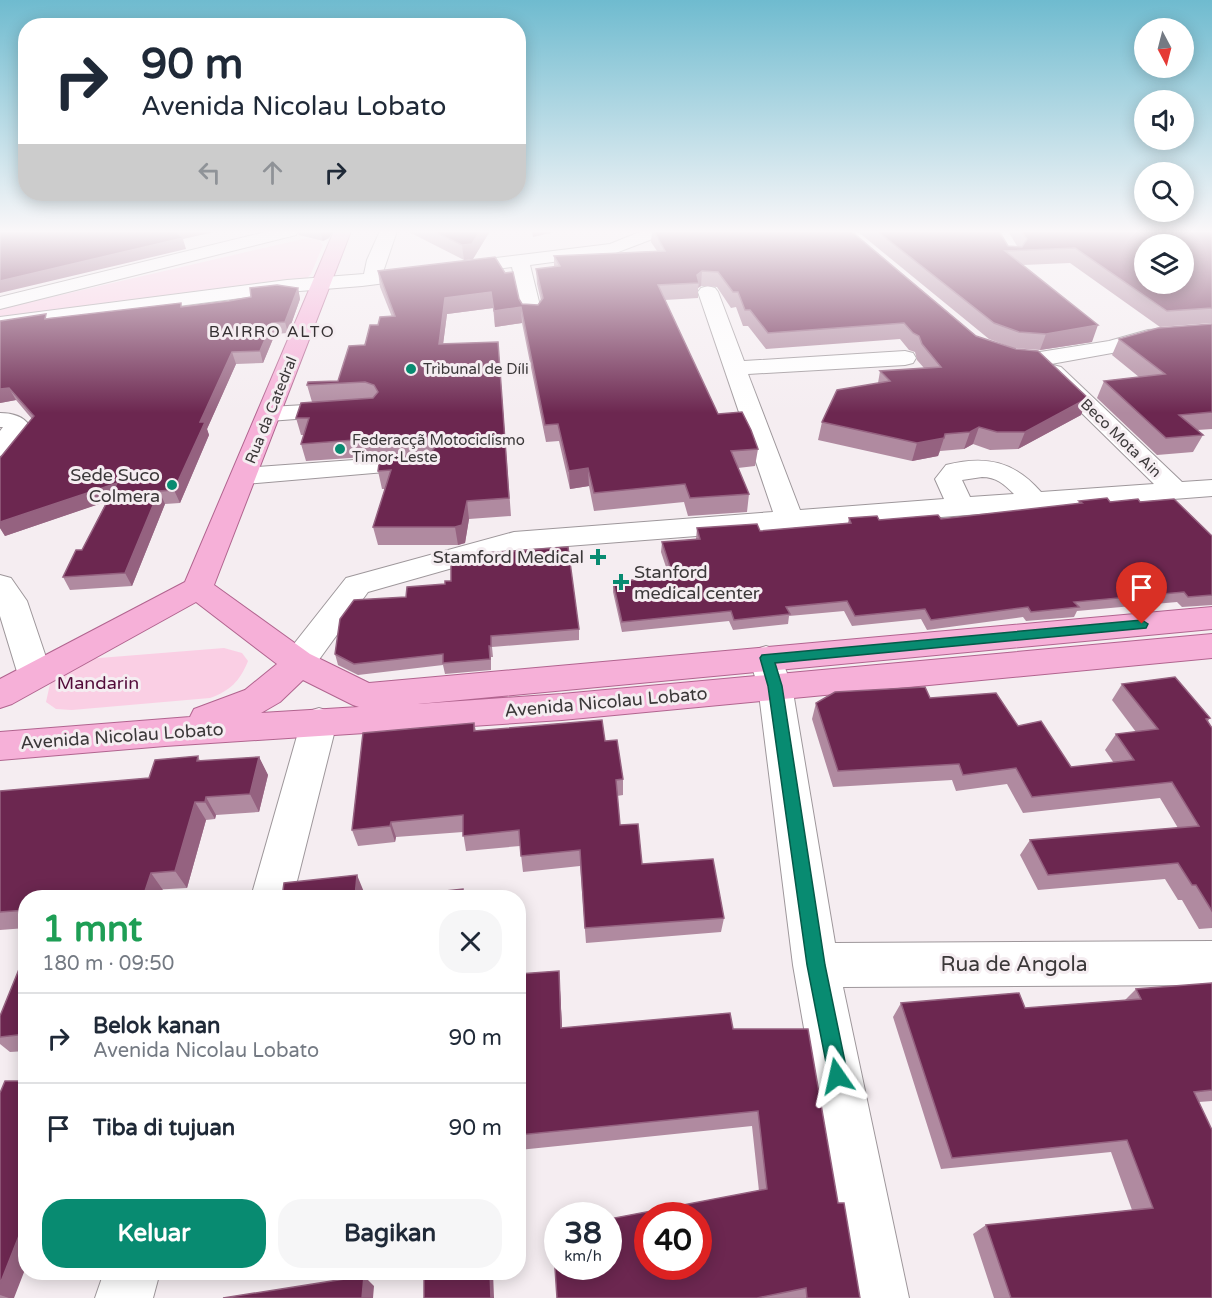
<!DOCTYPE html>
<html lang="id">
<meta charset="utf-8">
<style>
:root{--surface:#fff;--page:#f6f6f7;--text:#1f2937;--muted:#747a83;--line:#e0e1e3;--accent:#088b71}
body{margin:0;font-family:"Varela Round",sans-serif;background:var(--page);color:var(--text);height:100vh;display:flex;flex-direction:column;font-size:22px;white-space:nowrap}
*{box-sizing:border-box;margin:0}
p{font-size:20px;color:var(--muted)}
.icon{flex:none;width:33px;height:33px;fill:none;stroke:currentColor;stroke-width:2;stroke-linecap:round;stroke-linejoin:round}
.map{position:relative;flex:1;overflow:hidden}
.sheet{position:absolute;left:18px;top:890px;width:508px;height:390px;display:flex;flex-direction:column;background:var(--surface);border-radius:24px;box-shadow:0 3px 15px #0003}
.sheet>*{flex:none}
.top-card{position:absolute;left:18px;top:18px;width:508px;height:183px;border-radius:24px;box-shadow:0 3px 15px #0003;background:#fff;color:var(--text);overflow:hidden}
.needle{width:39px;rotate:173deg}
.buttons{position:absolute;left:1134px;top:18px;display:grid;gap:12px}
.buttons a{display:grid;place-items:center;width:60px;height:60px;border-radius:50%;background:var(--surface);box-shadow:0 3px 15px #0003;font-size:30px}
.speed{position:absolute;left:544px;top:1202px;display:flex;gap:12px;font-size:30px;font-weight:700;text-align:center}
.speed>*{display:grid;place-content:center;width:78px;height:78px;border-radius:50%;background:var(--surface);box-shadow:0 3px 15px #0003;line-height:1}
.speed small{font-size:15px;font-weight:400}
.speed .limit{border:9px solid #d22;background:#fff;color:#111}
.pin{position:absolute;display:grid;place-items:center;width:51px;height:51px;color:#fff;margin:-62px -26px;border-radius:50% 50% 50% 0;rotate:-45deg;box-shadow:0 0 6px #0007}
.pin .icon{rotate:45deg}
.me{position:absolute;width:66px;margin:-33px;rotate:349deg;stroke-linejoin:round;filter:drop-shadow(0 0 4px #0008)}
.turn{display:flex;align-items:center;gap:21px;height:126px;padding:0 24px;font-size:27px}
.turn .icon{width:78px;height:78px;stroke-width:2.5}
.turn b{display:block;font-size:42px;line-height:51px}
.lanes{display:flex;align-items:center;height:57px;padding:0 24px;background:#0003;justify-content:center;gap:30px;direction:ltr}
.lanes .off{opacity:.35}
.round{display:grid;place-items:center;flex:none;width:63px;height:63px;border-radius:24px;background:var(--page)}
.summary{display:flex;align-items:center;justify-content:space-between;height:102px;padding:0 24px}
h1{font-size:36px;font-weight:800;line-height:45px;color:#1e9e55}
.primary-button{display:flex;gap:12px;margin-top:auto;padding:12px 24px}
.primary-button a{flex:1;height:69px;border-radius:24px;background:var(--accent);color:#fff;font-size:24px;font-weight:800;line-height:69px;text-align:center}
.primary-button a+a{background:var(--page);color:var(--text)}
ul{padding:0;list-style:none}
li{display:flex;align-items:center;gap:18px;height:90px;padding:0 24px;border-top:2px solid var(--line)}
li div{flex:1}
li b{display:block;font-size:22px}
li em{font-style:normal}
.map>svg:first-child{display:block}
.green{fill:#facfe4}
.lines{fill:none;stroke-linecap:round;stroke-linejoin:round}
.minor-casing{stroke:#9e979b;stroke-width:2}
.major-casing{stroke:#b1648f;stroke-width:2}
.minor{fill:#fff;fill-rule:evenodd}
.major{fill:#f6b0d8;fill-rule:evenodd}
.wall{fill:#b08aa0}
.shaded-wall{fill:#956280}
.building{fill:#6c2750;stroke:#956280;stroke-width:1.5;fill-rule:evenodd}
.route{fill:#088b71;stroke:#055a49;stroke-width:1.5}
.poi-dot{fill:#088b71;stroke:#f5edf1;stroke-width:2}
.labels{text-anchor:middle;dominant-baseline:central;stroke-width:6;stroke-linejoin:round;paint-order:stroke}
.far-poi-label{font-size:15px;fill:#3b3839;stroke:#f5edf1;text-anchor:start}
.far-street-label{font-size:15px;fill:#3b3839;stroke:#f5edf1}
.far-neighbourhood-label{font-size:16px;letter-spacing:1.5px;fill:#353032;stroke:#f5edf1}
.poi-label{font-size:18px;fill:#3b3839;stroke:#f5edf1;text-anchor:end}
.park-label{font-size:18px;fill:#520b39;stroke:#f5edf1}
.street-label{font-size:18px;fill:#3b3839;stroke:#f5edf1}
.near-street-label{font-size:21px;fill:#3b3839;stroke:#f5edf1}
</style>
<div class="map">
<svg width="1212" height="1298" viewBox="0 0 1212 1298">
<rect width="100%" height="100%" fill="#f5edf1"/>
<path class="green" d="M307,238L318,240L323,245L311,274L307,278L0,318V309Z
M224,648L242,653L248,661C240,681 230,691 210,698L72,710L56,709L46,702L50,684L55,675L87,659Z"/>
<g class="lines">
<g class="minor-casing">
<path id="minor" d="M269,231H298L296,235L0,309V297Z
M380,231H397L383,272L610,244L642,231H665L663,235L613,254L530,265L542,314L539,318H525L522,314L512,267L362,286L287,292L0,329V317L287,280L364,274L367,260Z
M708,286L715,288L718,292L744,361L905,351L913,353L916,358L913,363L905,365L748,374L800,510L944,499L935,479L946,465C986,455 1014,461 1041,492L1154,484L1045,377L1042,372L1045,367L1053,365L1061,367L1182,482L1212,480V496L516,550L368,592L310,672L298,675L286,672L281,663L286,654L346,578L514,532L773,512L698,292L701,288ZM982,477C996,477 1004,484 1014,494L970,497L962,480Z
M1212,325V337L1150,342L1112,353L1040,366L1032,364L1029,359L1032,354L1040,352L1109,341L1148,330Z
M342,403L350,405L354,410L350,415L269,421L261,419L257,414L261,409L269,407Z
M0,413C11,413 23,416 29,425L9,453L0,456V431L3,427H0Z
M423,455L432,458L436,463L432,468L244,484L235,482L231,476L235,470L244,468Z
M0,575L11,578L27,601L52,675L47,684L35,687L23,684L18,675L0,616Z
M766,646L778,650L792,686L835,943L1212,941V985L843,987L909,1298H851L793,965L758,686L749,658L754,650Z
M319,708L332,712L337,722L293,897H251L301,722L306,712Z
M104,1272H160L153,1298H95Z"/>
</g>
<g class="major-casing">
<path id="major" d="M334,231H351L214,585L310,654L369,683L1212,607V629L418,704L562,694L1212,634V658L562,720L165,746L0,760V732L190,717L194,709L245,690L277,664L196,602L12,704L0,708V679L185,582ZM303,680L353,705L359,707L261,713L280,702Z"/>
</g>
<use href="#minor" class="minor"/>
<use href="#major" class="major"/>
</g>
<path class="wall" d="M298,231H333L329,238L323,241L299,235Z
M407,231H490L473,259L464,260Z
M652,231H851L976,336L1088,398L1081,415L1018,449L990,450L973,444L964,449L940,451L938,456L912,461L818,440L822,422L878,383L880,371L924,368L917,360L915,352L909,350L900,339L766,349L748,326H743L736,307L731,308L717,287L701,286L698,288V298L665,300L718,414L758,449L755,466L738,468L749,494L747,512L688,516L684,502L594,511L589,486L570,489L559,441L546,442L522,323L495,327L493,308L447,314L443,344L498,342L511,516L469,519L465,543L458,545H378L373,527L385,489H382L378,471L425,453L306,461L301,444L304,435H301L296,418L312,402L307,385L338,381L378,325L392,317L380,287L378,271L519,299L522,304L538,305L541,301L537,284L536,269L554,267V256L657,251L651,242Z
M857,231H999L1008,246H1017L1008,231H1212V323L1160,327L1070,263L1023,265L1092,342L1040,350L1013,348L989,339Z
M298,288L300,299L288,333L275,334L263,363L236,364L207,429L209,435L180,503L165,504L132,586L70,590L63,577L82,550L107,501L5,536L0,528V458L32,419L16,400L0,403V321L48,318L182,307L229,301Z
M1212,324V429L1197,430L1203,435L1193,452L1157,455L1097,398L1104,381L1139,377L1112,355L1119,339Z
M1079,501L1140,502L1212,536V605L1182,607L1177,602L1077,611L1074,617L1026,621L1023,617L927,630L921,619L852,626L844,611L789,616L788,624L733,630L729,621L622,632L613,592V582L669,576L661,552L662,542L696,539L697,528L760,531L848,523L849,518L879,520L941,519L1078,504Z
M340,619L579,629V640L492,647L493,657H491V670L445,674L443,665L358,675L338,665L335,654Z
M1122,684L1210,718L1208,721L1212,728V928L1199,929L1182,900H1178L1165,879L1038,890L1020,855L1030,840L1178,828L1160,798L1023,813L1007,784L956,791L952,780L833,787L812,719L816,703L930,698L1018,726L1071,767L1114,763L1105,750L1116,734L1136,732L1112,700Z
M474,723L476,731L605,741L623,779V795L617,796L620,825L642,864L724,918L721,932L586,943L580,866L523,872L520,846L466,851L463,832L396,837L395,842L358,846L352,830Z
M198,756L200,761L259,757L268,775L259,812L216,815L215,819L206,820L187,888L26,897V928L0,930V791L149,778Z
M26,952V1051L10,1052L0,1044V1016Z
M559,971L562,1028L733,1029L838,1203L860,1298H557L609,1266V1219L759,1191L752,1126L519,1150V974Z
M1212,983V1101L1199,1102L1212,1298H994L973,1234L986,1225L1132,1210L1111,1152L941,1169L893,1017L901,1003L1025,1008L1125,1000L1136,989Z
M0,1093L14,1298H0Z"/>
<path class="shaded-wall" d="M174,231H219L183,239L186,249L0,293V281Z
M320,231H333L329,238L323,241Z
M480,231H490L473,259L464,260L462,245Z
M532,231H559L533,237Z
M702,271L701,286L698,288L699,283L697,275Z
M298,288L300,299L288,333L285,322Z
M491,292L493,308L447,314L441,360L439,344L445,298Z
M521,307L522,323L495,327L494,311Z
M272,323L275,334L263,363L260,351Z
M1098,325L1092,342L1040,350L1046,334Z
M232,352L236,364L207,429L209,435L180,503L174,490L200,422Z
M9,388L16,400L0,403V389Z
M1088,398L1081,415L1018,449L1025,432Z
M979,427L973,444L964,449L970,432Z
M944,438L938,456L912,461L917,443Z
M588,468L589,486L570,489L569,471Z
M117,483L123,496L5,536L0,528V522Z
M159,491L165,504L132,586L125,573Z
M467,501L469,519L465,543L458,545L455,527Z
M259,757L268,775L259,812L250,794Z
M206,797L216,815L215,819L205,802Z
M195,802L206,820L187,888L175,871Z
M391,822L396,837L395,842L390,826Z
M151,873L163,890L161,897H143Z
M357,875L364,892V897H355Z
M559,971L560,990L563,1046L561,1028Z
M26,1218V1267L14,1298H9L0,1295V1284Z
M490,1272H493L494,1298H491Z
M364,1276L374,1286L373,1298H362Z"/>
<path class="building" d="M0,231H175L183,238L0,281Z
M433,231H480L472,244L462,245Z
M654,231H851L976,336L1016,349L1038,351L1088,398L1025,432H997L979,427L970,432L945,434L944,438L917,443L822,422L837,390L890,381L880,371L941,367L922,344L919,336L913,333L904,323L768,333L750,310H745L738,292H733L718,272L702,271L697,275L699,283L658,285L718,414L742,412L751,430L758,449L731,451L749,494L690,498L685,484L594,493L588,468L569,471L558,424L545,425L521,307L494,311L491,292L445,298L439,344L498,342L509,498L467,501L462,525L455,527H373L391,470L378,471L380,457L431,453L437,444L432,438L422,435L301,444L309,418H296L301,403L373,398L378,392L374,385L365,382L307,385L308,382L338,381L349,346L365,345L370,325H378L380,317L395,316L378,271L495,257L505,273L513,272L519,299L522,304L538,305L543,298L536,269L560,266L554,256L665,251Z
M877,231H999L1008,246L1022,247L1027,239L1021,231H1212V308L1167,311L1075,248L1005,251L1098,325L1046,334L1019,332L994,323ZM1144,244H1184V284H1144Z
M277,285L298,288L285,322L272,323L260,351L232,352L200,422H205L174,490L159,491L125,573L63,577L76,550H82L117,483L0,522V458L34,416L9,388L0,389V321L46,314L45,319L181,303V307L229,301L251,297L250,288Z
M1212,324V412L1179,415L1203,435L1166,438L1104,381L1165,374L1119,339L1158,328Z
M1107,498L1110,502L1138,499L1140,502L1174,499L1212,536V595L1188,597L1184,592L1074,602L1079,607L1031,612L1028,607L931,620L925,609L855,616L847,601L786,607L790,614L734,620L731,611L622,622L613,582L673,576L662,542L700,539L697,528L757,524L760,531L851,523L849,518L877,516L879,520L938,515L941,519L1082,503L1079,501Z
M568,547L579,629L491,636V646H489L490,659L443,663V654L354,664L335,654L340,619L354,600L406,597L407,587L445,584V581H451V559L469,554Z
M1175,677L1210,718L1206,719L1212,728V911L1196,885H1192L1178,863L1048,875L1030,840L1199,826L1172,782L1032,797L1016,768L963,775L959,764L838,771L816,703L835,692L925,687L930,698L996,693L1018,726L1041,721L1071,767L1134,760L1116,734L1158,729L1122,684Z
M602,720L605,741L617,740L623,779L616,780L620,825L638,824L642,864L713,859L724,918L585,928L580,850L521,856L519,830L463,836V815L391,822L390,826L352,830L363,733L474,723V731Z
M198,756L197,761L259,757L250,794L206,797L205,802H195L175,871L151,873L143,897H26V910L0,912V791L149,778L155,760Z
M357,875L355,897H282L284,883Z
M463,889V897H389Z
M26,952V1034L0,1037V1016Z
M559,971L561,1028L730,1013L733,1029H808L838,1203H844L860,1298H807L806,1288L757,1298H557L555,1268L566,1266H609V1219L767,1189L758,1111L519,1135V974ZM648,1215H699V1266H648Z
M1212,983V1090L1194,1092L1212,1130V1298H1011L986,1225L1153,1208L1127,1140L952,1158L901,1003L1019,993L1025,1008L1141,999L1136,989Z
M5,1081H26V1218L0,1284V1093Z
M424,1272H490L491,1298H424Z
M364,1276L362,1298H223Z"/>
<linearGradient id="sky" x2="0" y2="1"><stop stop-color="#6fbbcf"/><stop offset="0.56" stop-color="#faf7f9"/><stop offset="1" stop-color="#faf7f9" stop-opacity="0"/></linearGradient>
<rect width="1212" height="413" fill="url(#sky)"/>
<path class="route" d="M1142,620L1148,624L1146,628L775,663L782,686L825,965L848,1076L845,1083L837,1086L830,1083L807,965L768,686L760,658L762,655Z"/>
<g class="poi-dot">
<circle cx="411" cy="369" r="6"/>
<circle cx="340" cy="449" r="6"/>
<circle cx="172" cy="485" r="6"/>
<path d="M595 548h6v6h6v6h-6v6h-6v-6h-6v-6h6z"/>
<path d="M618 573h6v6h6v6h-6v6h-6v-6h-6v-6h6z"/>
</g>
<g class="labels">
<g class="far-poi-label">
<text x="423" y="369">Tribunal de Díli</text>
<text x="352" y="440">Federacçã Motociclismo<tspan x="352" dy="17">Timor-Leste</tspan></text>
</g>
<g class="far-street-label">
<text transform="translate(271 410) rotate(-68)">Rua da Catedral</text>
<text transform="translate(1121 438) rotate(44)">Beco Mota Ain</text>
</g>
<g class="far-neighbourhood-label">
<text x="272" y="332">BAIRRO ALTO</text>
</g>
<g class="poi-label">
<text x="160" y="475">Sede Suco<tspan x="160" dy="21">Colmera</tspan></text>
<text x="584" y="557">Stamford Medical</text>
<text x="634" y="572" text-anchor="start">Stanford<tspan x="634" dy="21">medical center</tspan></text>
</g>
<g class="park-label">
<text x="98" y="683">Mandarin</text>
</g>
<g class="street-label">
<text transform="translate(606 702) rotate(-5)">Avenida Nicolau Lobato</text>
<text transform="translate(122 736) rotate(-4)">Avenida Nicolau Lobato</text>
</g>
<g class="near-street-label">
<text x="1014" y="964">Rua de Angola</text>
</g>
</g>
</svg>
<div class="buttons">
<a><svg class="needle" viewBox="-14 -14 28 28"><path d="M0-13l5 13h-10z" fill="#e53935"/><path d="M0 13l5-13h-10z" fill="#747a83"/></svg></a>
<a><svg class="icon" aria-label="sound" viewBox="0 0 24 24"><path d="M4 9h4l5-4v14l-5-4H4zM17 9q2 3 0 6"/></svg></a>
<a><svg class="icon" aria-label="search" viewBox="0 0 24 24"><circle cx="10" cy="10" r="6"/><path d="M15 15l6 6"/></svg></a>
<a><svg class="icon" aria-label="layers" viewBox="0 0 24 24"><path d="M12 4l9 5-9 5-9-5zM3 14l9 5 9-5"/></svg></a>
</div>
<div class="speed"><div>38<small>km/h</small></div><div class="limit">40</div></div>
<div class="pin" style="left:1142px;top:624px;background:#d93025"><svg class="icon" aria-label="arrive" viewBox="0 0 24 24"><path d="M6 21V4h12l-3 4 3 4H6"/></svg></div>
<svg class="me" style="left:837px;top:1076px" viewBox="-20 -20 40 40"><path d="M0-17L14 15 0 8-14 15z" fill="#088b71" stroke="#fff" stroke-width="4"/></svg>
<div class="top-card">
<div class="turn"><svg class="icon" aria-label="right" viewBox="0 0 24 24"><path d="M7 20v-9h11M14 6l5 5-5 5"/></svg><div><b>90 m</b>Avenida Nicolau Lobato</div></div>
<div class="lanes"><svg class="icon off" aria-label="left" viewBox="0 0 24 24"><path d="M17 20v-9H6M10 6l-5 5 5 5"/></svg><svg class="icon off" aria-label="ahead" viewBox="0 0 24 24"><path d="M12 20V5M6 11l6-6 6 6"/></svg><svg class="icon" aria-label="right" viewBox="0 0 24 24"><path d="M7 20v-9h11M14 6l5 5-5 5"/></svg></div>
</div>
<section class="sheet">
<div class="summary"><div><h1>1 mnt</h1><p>180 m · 09:50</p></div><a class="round"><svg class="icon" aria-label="close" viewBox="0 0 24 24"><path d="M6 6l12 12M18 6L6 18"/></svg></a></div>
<ul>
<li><svg class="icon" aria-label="right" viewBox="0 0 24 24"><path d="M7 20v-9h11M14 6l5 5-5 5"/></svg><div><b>Belok kanan</b><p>Avenida Nicolau Lobato</p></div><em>90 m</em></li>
<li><svg class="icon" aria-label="arrive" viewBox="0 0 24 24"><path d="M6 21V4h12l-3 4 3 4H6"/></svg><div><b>Tiba di tujuan</b></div><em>90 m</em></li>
</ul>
<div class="primary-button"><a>Keluar</a><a>Bagikan</a></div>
</section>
</div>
